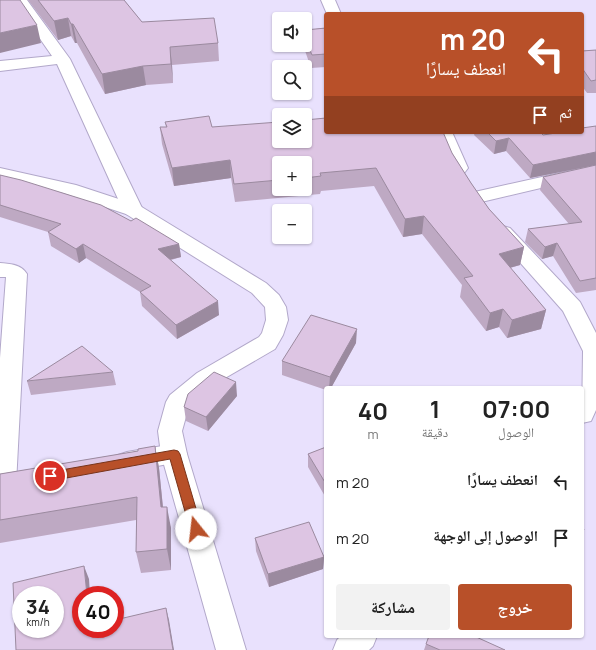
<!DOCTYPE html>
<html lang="ar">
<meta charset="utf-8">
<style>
:root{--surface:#fff;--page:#f2f2f2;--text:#222;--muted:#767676;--accent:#b85029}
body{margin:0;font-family:Manrope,"Noto Naskh Arabic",sans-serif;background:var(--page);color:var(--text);direction:rtl;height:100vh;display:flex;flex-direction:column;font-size:15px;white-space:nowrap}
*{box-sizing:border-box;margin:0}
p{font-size:13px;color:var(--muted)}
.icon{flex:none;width:22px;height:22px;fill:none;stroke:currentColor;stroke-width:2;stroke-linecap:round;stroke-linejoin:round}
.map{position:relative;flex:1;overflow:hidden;direction:ltr}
.sheet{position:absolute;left:324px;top:386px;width:260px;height:252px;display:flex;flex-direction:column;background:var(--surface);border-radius:4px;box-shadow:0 1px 3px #0004;direction:rtl}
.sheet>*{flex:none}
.hud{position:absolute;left:324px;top:12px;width:260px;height:122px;border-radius:4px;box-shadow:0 1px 3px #0004;direction:rtl;background:#b85029;color:#fff;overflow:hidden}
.tools{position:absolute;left:272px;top:12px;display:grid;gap:8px}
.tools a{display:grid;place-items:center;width:40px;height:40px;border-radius:4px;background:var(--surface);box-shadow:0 1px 3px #0004;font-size:20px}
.speed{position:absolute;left:12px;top:586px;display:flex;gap:8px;font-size:20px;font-weight:700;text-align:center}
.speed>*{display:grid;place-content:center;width:52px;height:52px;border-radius:50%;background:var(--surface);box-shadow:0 1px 3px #0004;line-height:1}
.speed small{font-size:10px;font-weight:400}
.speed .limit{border:6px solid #d22;background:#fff;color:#111}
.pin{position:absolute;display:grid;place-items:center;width:34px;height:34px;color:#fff;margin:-17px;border:2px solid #fff;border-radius:50%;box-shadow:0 1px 4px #0007}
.me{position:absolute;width:44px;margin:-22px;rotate:344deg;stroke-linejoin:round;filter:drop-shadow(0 0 3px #0008)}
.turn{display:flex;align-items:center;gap:14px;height:84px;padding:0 12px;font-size:18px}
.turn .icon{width:52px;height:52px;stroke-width:2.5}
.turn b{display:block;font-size:28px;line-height:34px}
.then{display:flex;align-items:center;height:38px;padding:0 12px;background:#0003;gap:8px;font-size:15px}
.eta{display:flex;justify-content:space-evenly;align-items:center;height:68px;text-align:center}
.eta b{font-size:24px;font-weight:700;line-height:28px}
.action{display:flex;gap:8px;margin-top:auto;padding:8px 12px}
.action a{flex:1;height:46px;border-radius:4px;background:var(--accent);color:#fff;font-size:16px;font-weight:700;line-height:46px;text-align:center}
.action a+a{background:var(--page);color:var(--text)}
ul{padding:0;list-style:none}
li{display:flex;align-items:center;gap:12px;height:56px;padding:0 12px}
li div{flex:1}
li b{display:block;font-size:15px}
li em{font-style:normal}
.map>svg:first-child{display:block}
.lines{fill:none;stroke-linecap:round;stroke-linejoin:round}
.minor-casing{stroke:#b2a8ca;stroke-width:2}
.tertiary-casing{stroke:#b2a8ca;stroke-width:2}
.minor{fill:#fff;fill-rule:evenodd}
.tertiary{fill:#fff;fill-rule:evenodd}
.wall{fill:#bea9c3;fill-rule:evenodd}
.shaded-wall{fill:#9b8a9f}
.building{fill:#ddc5e3;stroke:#9b8a9f;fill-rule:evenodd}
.route{fill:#b85029;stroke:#78341b}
</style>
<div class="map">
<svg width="596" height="650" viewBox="0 0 596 650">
<rect width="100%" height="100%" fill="#e9e1fd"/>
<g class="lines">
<g class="minor-casing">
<path id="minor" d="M13,0H27L70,59L143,210L140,214L133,216L126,214L123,210L57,64L0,71V61L52,56Z
M321,0H335L341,14H327Z
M434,132H452L468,168L465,172L459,173L453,172Z
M596,165V175L477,203L470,201L468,197L470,193Z
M503,226L510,228L580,302L596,333V410L591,421L582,423L583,351L563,311L493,232L496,228Z
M0,263C10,264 21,264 27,274L16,484L12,492L3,495L0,494V358L6,277H0Z
M174,444L183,447L187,454L183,461L127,472L118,469L114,462L118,455L127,452Z
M341,636H377L373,646L369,650H333L337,640Z"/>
</g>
<g class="tertiary-casing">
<path id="tertiary" d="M0,168L76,185L140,206L266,283L279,295L286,307L288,320L283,335L275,349L213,385L189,406L182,431L187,454L246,650H216L161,454L158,431L166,402L170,395L197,373L259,337L262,333L266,320L265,307L252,293L126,214L63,193L0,178Z"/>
</g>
<use href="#minor" class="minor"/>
<use href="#tertiary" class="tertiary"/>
</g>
<path class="wall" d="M28,0H124L142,22L218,43L219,61L172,65L173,83L146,85L105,94L77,43H75L71,36L58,40Z
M326,28V67L311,68L303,45H305V30Z
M596,50V93H587L582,86V51Z
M165,122L452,153L471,183L489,209L524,247L520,265L510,268L546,310L541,329L507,338L499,327L486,331L460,297L462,285L422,234L403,237L374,186L321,191L320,194L235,202L231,178L174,186L162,144L160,127H166ZM279,163H305V189H279Z
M596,126V165L530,178L506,151L494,154L474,135L475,132H540L543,135Z
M596,165V290L576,293L553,256L542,259L525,242L528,229L569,224L540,190L543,177Z
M0,175L131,221L179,244L181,257L171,260L219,315L177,339L142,306L140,292L86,258L79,263L51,246L48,232L0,217Z
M356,343L331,388H326V390L282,375V361Z
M113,372L116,385L31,395L27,381Z
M237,396L208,431L186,421L184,407Z
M155,446L159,468L163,507L171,528V570L141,573L136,552V520L0,543V474L138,451Z
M326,447V498L308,467V454Z
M255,538L324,557L323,569L269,587L256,551Z
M426,644L505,650H424Z"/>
<path class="shaded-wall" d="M68,18L71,36L58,40L54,21Z
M71,24H73L77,43H75Z
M37,25L41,43L0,53V33Z
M170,47L172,65L173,83L171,64Z
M143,66L146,85L105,94L102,74Z
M509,138L506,151L494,154L496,141Z
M596,152V165L530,178L533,165Z
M230,160L231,178L174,186L172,168Z
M424,216L422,234L403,237L405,219Z
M557,243L553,256L542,259L545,247Z
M83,244L86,258L79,263L76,249Z
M179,244L181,257L160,262L158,249Z
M524,247L520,265L495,272L499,254Z
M218,301L219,315L177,339L176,325Z
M503,309L499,327L486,331L490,313Z
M546,310L541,329L507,338L512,320Z
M357,329L356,343L331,388H329L330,377Z
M236,382L237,396L208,431L206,417Z
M155,446L159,468L165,529L161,507Z
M167,507L171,528V570L167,549Z
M324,557L323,569L269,587L268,574Z
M84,566L89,579L90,595H87Z
M166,608L169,620L174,650H173Z"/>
<path class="building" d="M0,0H20L37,25L0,33Z
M38,0H124L142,22L214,18L218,43L170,47L171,64L143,66L102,74L73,24H71L68,18L54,21Z
M326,28V54L312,55L305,39V30Z
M596,50V80L591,81L582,68V51Z
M209,116L212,127L279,122V141H305V120L326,118V132H443L452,153L471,183L489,209L524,247L499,254L546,310L512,320L503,309L490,313L464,278L473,276L424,216L405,219L376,168L320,173L321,176L305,178V163H279V180L234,184L230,160L172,168L160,127H167L165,122Z
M596,126V152L533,165L509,138L496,141L487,132H540L543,135L562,132H582V128Z
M596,165V278L580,281L557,243L545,247L528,229L582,222L543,177Z
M0,175L21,180L101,205L131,221L136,218L179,244L158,249L218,301L176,325L140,292L151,286L83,244L76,249L48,232L61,224L0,205Z
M311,315L357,329L330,377L282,361Z
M82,346L113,372L27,381Z
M214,372L236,382L206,417L184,407L188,394Z
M155,446L161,507H167V549L136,552L137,497L0,520V474L138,451V449Z
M326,447V484L308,454Z
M309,522L324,557L268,574L255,538Z
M582,528L584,529L582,533Z
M84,566L87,595H81V629H115V620L166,608L173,650H16L13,583ZM21,595H55V629H21Z
M429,636H474L505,650H440L426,644Z"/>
<path class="route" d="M174,450L178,451L180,454L202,529L200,533L196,534L192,533L190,529L170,459L50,481L46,479L44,476L46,473L50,472Z"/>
</svg>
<div class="tools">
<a><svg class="icon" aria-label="sound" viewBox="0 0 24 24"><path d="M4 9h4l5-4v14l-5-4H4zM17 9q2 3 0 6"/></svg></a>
<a><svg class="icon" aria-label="search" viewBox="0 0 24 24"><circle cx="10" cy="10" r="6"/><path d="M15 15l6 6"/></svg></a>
<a><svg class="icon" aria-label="layers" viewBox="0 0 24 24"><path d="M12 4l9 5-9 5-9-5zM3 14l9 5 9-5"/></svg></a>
<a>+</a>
<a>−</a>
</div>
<div class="speed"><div>34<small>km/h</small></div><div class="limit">40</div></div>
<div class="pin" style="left:50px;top:476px;background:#d93025"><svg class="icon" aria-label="arrive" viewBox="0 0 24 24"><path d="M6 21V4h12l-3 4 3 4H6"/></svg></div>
<svg class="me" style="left:196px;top:529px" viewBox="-20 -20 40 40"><circle r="19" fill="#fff"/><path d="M0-13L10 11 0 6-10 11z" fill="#b85029"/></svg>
<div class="hud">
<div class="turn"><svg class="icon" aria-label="left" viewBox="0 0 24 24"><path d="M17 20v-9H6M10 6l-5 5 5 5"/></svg><div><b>20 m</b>انعطف يسارًا</div></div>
<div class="then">ثم<svg class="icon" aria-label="arrive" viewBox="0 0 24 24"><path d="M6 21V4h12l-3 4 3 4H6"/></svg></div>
</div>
<section class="sheet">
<div class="eta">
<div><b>07:00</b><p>الوصول</p></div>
<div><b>1</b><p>دقيقة</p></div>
<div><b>40</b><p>m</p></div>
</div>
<ul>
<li><svg class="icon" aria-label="left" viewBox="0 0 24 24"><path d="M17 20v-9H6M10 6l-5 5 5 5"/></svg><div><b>انعطف يسارًا</b></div><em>20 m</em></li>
<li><svg class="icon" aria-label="arrive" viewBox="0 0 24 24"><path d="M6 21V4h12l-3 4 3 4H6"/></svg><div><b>الوصول إلى الوجهة</b></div><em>20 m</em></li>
</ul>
<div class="action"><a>خروج</a><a>مشاركة</a></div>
</section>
</div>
